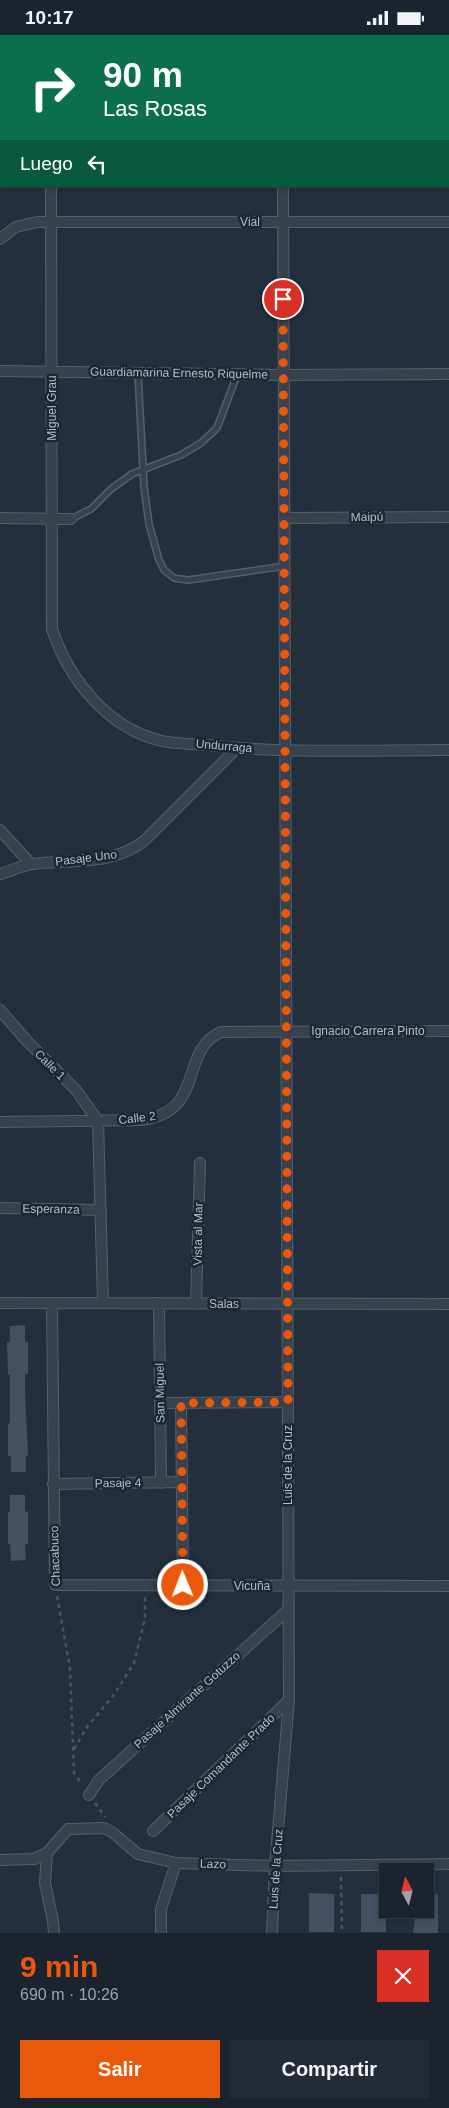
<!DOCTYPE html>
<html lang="es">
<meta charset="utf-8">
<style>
:root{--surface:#1b232e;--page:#242b36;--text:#f1f3f6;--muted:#a0a4aa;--line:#39404a;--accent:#ea580c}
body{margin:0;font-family:Helvetica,sans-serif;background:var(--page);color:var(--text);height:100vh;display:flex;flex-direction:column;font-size:19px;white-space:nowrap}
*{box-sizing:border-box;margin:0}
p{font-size:16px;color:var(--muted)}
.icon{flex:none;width:28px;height:28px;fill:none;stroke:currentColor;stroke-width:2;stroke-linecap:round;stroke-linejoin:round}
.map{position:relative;height:1898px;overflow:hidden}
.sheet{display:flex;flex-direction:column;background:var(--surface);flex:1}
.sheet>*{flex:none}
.banner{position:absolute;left:0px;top:0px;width:450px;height:152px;box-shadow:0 2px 8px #0003,0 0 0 1px var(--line);background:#0b6e4f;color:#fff;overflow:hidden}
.needle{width:32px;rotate:353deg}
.controls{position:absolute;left:379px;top:1828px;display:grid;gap:10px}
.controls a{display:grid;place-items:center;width:55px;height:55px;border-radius:0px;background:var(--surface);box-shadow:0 2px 8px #0003,0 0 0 1px var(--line);font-size:25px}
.pin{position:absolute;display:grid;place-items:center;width:42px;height:42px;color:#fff;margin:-21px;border:2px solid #fff;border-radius:50%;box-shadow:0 1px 5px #0007}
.me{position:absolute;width:55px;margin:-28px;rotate:359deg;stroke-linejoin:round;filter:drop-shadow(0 0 4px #0008)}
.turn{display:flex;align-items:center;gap:18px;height:105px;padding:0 20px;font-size:22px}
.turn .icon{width:65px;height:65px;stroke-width:2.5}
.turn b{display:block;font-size:35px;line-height:42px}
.then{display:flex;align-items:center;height:48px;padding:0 20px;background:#0003;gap:10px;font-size:19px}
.round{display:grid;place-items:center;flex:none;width:52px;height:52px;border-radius:0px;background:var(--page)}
.overview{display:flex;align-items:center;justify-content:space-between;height:85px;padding:0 20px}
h1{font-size:30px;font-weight:600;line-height:38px;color:var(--accent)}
.button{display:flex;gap:10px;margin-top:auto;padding:10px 20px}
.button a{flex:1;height:58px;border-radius:0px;background:var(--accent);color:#fff;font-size:20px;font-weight:600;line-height:58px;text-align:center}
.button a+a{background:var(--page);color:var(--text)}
.status{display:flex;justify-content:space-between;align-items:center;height:35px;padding:0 25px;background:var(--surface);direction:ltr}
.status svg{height:14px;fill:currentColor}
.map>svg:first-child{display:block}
.building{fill:#455162}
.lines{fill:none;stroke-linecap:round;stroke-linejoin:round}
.service-casing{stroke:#565f6c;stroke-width:8}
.minor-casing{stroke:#565f6c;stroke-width:12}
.path{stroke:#44595c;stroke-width:2.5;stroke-dasharray:4 4;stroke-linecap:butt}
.service{stroke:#38414e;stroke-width:5}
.minor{stroke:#38414e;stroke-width:10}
.route{stroke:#ea580c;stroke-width:9;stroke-dasharray:0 16.2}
.labels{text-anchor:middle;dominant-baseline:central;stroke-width:5;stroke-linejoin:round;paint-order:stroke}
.street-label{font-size:12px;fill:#b4bcc9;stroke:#1d2633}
</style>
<div class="status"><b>10:17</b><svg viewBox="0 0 49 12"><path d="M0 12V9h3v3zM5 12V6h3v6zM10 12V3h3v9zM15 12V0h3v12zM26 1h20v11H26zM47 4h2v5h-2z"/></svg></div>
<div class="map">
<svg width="449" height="1898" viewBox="0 0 449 1898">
<rect width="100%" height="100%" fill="#242f3e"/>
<path class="building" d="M25,1290V1307H28V1339H25V1356L28,1421L26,1420V1437H11V1421H8V1388L10,1389V1339L8,1340L7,1307H10V1291Z
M10,1460H25V1477L28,1476V1509H25L26,1525L11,1526L10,1509H8V1477H10Z
M309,1858L334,1859V1897H309Z
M361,1859H386V1897H361Z
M425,1859H438V1898H413L416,1874H425Z"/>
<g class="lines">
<g class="service-casing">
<path id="service" d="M138,338L144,452L149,489L159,525L164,535L174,543L188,545L278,532
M71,484L91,474L111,454L132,439L181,420L201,408L217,393L237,340"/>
</g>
<g class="minor-casing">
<path id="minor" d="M51,0V1
M282,0V1
M0,56L1,55
M51,151L52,594C68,642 105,691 158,705C173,709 191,709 207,710C286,719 369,715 449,715
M0,204L16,192L37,187H449
M0,336L283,340L449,339
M0,483L71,484
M284,483L449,482
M0,795L31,829
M0,839C11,836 22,830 33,829C71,824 114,831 145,805L236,714
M0,975L26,1005L76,1055L98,1086
M98,1086L103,1268
M0,1087L141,1085C207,1077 178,1016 221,997L449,996
M0,1173L101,1175
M0,1268L449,1269
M52,1268L55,1550L449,1551
M159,1268L161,1448
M196,1269L200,1128
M160,1368L288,1367
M181,1368L183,1550
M53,1449L182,1447
M89,1760L99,1745L289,1574
M153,1796L289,1665
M47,1818L45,1848L53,1886L54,1898
M0,1825L34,1824L47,1818L68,1794L104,1793L112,1797L138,1819L176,1828L275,1831L449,1829
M161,1898V1874L176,1828
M272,1898L275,1831L289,1665L283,151"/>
</g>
<path class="path" d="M57,1561L70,1633L74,1738L82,1749
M74,1714L87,1692L113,1661L134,1628L145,1583V1560
M95,1768L105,1782
M341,1842L342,1898"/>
<use href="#service" class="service"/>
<use href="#minor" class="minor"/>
</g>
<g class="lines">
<path class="route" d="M183,1550L181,1368L288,1367L283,264"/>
</g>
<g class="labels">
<g class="street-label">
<text x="250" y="187">Vial</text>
<text transform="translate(179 338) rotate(1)">Guardiamarina Ernesto Riquelme</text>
<text transform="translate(52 373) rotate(-90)">Miguel Grau</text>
<text transform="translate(367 482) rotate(-1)">Maipú</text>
<text transform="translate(224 711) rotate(5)">Undurraga</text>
<text transform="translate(86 823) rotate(-7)">Pasaje Uno</text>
<text x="368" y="996">Ignacio Carrera Pinto</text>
<text transform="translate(50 1030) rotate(45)">Calle 1</text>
<text transform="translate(137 1083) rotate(-7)">Calle 2</text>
<text transform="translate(51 1174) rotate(1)">Esperanza</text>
<text transform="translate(198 1199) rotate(-89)">Vista al Mar</text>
<text x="224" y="1269">Salas</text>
<text transform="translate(160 1358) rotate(-91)">San Miguel</text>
<text transform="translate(288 1430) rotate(-90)">Luis de la Cruz</text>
<text transform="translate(118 1448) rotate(-1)">Pasaje 4</text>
<text transform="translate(55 1521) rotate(-92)">Chacabuco</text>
<text x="252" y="1551">Vicuña</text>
<text transform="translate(187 1665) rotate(-42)">Pasaje Almirante Gotuzzo</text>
<text transform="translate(221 1731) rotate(-44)">Pasaje Comandante Prado</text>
<text transform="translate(213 1829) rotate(2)">Lazo</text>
<text transform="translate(276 1834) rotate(-86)">Luis de la Cruz</text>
</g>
</g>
</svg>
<div class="controls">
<a><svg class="needle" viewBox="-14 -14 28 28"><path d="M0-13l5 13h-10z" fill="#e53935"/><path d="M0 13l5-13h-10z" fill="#a0a4aa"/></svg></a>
</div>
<div class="pin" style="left:283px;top:264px;background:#d93025"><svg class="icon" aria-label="arrive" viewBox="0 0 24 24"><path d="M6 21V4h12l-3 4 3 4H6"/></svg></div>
<svg class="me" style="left:183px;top:1550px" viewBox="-20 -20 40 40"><circle r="17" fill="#ea580c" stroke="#fff" stroke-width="3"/><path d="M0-11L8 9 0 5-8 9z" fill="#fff"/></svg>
<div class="banner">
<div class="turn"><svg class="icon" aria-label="right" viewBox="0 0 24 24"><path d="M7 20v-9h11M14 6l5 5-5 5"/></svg><div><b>90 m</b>Las Rosas</div></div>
<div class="then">Luego<svg class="icon" aria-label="left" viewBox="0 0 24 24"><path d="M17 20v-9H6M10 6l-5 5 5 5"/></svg></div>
</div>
</div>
<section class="sheet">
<div class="overview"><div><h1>9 min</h1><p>690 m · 10:26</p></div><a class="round" style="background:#d93025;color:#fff"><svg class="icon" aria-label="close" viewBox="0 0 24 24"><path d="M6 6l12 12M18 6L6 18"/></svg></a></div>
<div class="button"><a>Salir</a><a>Compartir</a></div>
</section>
